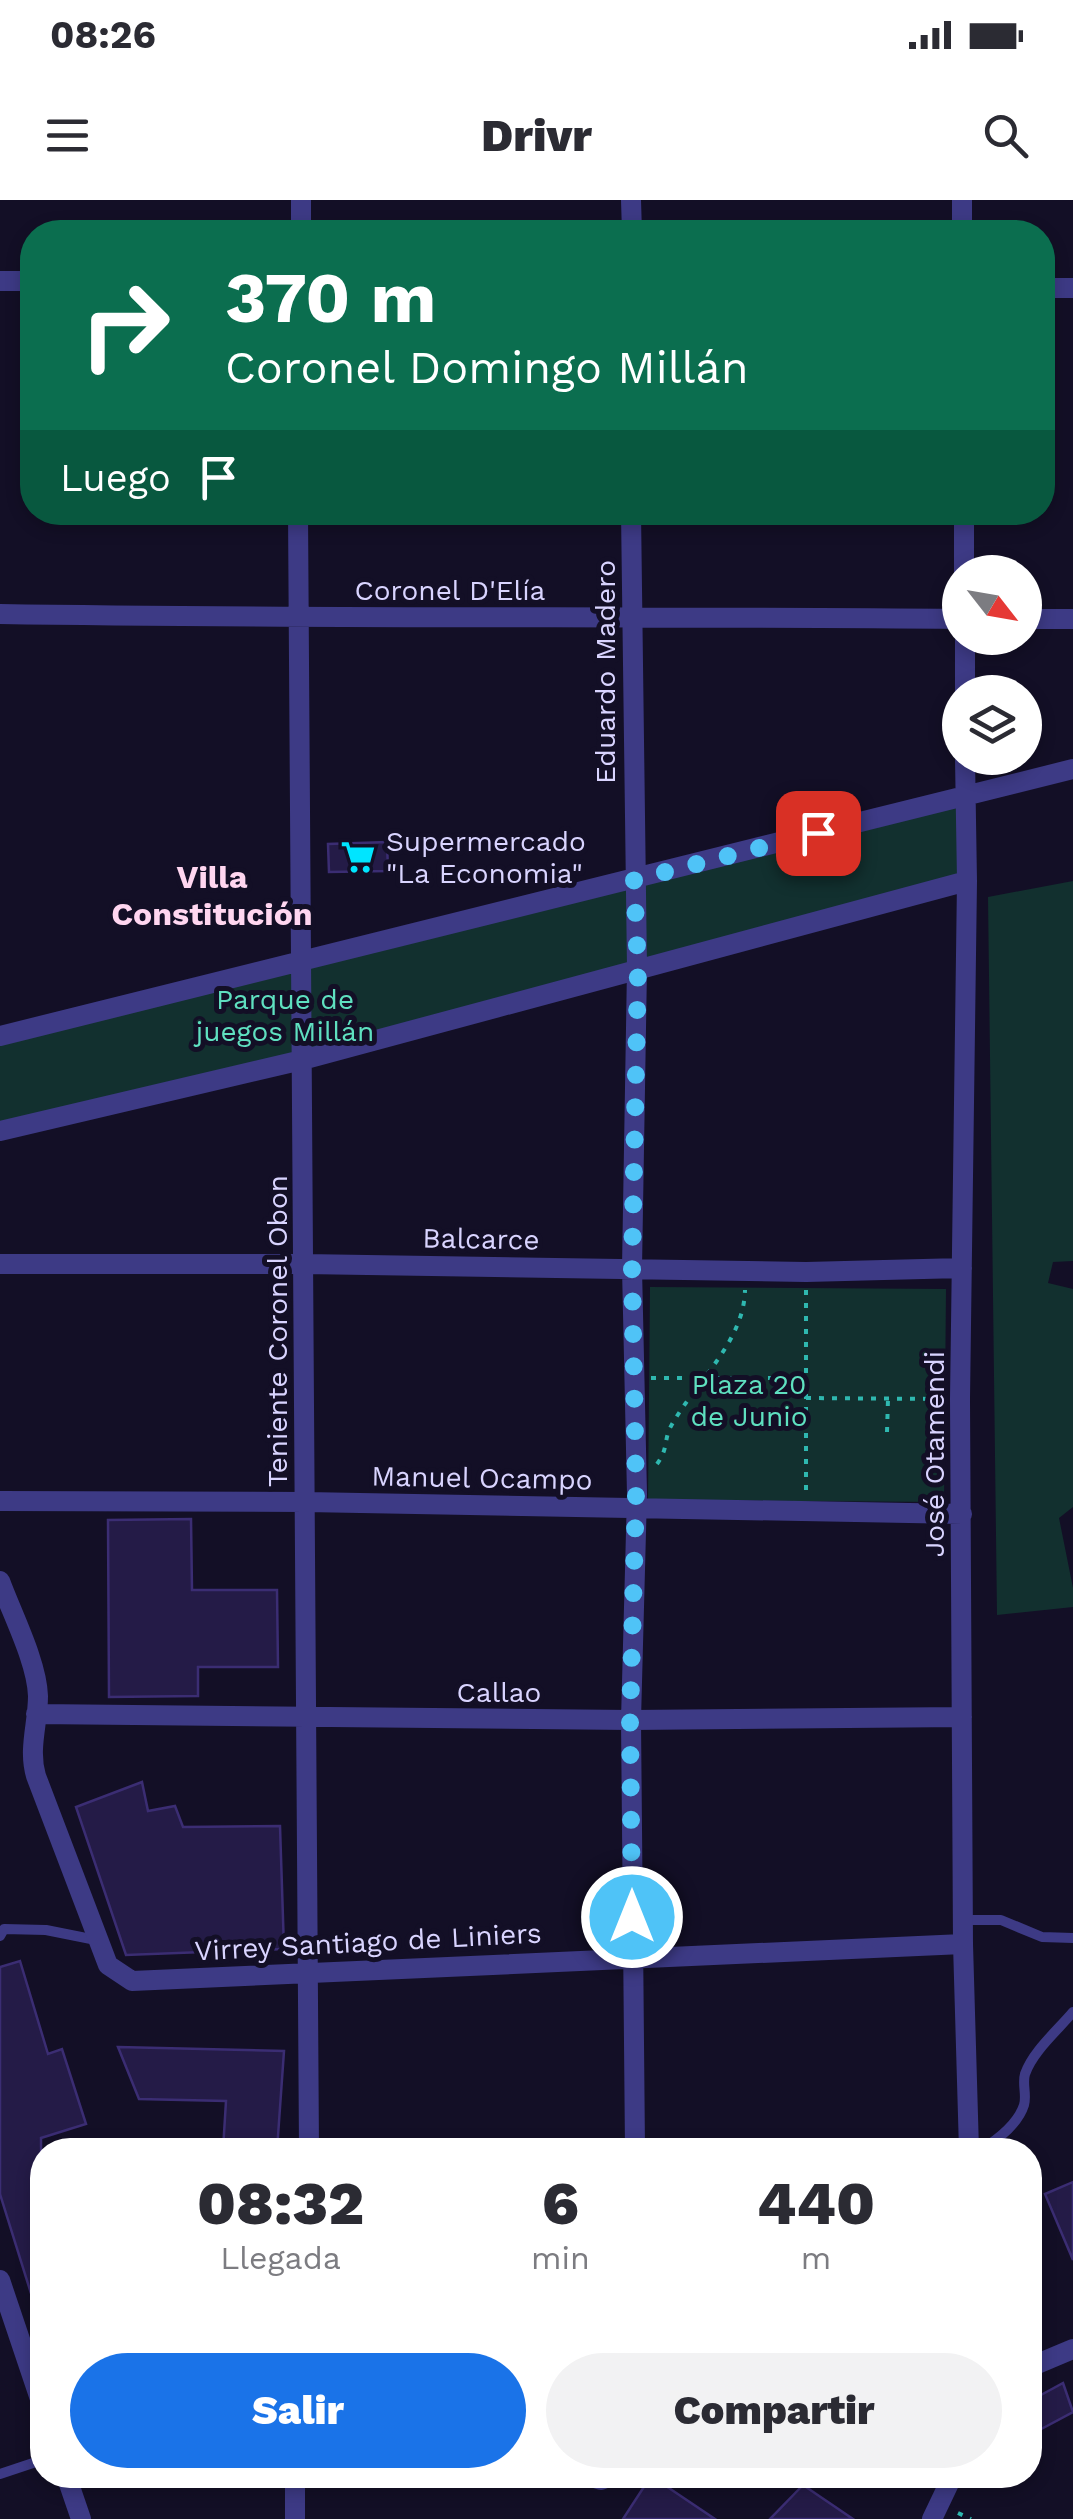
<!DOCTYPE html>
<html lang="es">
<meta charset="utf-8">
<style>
:root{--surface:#fff;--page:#f2f2f3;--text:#2b2b33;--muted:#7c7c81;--accent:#1a73e8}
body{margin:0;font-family:"Work Sans",sans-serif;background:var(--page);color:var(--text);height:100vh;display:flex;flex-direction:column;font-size:38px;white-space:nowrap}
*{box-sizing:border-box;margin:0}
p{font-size:32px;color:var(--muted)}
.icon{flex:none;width:55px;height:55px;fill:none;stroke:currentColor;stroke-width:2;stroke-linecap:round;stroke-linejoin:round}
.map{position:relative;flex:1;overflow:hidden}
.panel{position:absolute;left:30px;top:1938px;width:1012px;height:350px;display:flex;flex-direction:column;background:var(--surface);border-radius:40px;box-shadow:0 5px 15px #0003}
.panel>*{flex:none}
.hud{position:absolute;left:20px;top:20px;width:1035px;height:305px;border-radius:40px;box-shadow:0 5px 15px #0003;background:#0b6e4f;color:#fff;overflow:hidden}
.needle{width:65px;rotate:121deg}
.controls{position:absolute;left:942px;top:355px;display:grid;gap:20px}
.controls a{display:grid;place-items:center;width:100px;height:100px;border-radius:50%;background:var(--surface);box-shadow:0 5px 15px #0003;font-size:50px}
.pin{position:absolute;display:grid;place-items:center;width:85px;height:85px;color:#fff;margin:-42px;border-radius:20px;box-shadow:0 5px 15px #0006}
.me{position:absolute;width:110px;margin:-55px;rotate:0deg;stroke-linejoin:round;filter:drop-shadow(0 0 8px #0008)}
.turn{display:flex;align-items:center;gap:35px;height:210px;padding:0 40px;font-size:45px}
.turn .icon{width:130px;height:130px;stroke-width:2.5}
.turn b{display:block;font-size:70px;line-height:85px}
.then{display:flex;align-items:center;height:95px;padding:0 40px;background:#0003;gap:20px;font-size:38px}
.eta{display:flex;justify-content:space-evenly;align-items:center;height:170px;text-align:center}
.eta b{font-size:60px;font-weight:800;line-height:70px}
.button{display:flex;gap:20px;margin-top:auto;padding:20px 40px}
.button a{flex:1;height:115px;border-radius:60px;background:var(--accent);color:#fff;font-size:40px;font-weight:800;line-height:115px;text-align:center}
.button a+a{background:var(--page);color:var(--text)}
.status{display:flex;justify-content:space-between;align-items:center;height:70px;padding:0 50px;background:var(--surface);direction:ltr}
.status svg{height:28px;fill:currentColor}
header{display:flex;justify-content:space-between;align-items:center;height:130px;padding:0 40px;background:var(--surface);font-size:45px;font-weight:800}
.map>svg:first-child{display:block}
.green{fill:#12302f}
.building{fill:#241b47;stroke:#3b2d73;stroke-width:2.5}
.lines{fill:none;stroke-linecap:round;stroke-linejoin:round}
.path{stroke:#2fb8b0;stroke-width:4;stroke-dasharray:5 8;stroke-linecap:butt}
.lane{stroke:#3d3a85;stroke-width:10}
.street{stroke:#3d3a85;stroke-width:20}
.route{stroke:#4fc3f7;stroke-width:18;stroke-dasharray:0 32.4}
.labels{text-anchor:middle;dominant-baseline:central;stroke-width:10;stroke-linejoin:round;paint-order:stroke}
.street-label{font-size:28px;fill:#d9d4ff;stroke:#130f26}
.poi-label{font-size:28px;fill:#d9d4ff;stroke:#130f26;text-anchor:start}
.park-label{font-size:28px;fill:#5fe0c0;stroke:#130f26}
.quarter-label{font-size:32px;font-weight:bold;fill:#ffd6f0;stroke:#130f26}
</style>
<div class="status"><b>08:26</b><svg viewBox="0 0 49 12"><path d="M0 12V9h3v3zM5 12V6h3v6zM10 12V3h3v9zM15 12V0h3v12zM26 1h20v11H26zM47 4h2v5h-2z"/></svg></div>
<header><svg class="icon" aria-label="menu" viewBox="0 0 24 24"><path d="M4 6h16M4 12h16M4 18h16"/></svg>Drivr<svg class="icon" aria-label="search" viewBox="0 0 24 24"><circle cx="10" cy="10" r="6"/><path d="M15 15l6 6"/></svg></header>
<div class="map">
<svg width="1073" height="2319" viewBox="0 0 1073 2319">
<rect width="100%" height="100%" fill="#130f26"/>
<path class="green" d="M964,596L967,681L0,931V836Z
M1073,681V1061L1053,1062L1048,1083L1073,1089V1307L1059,1318L1073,1388V1407L997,1415L988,697Z
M650,1087L946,1089L944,1302L648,1300Z"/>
<path class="building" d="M387,642L388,671L329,672L328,644Z
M191,1319L192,1390H277L278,1467H198V1496L109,1497L108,1320Z
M142,1582L148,1611L175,1606L183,1627L280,1626L284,1749L126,1755L76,1607Z
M20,1761L48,1854L62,1849L86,1924L41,1938L42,2118L39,2119L0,1994V1767Z
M118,1847L284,1851L277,1950H223L226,1901L139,1899Z
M1073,1982V2060L1045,1994Z
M1063,2183L1073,2212L1030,2235V2201Z
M651,2276L715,2319H623Z
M803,2285L853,2319H770Z"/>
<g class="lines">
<path class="path" d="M806,1090V1290
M651,1178H806
M806,1198L941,1199
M887,1232L888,1199
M657,1264C668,1249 664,1241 670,1228C694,1183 744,1143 745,1090
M958,2313L971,2319"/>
<path class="lane" d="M964,1720H1001L1042,1737L1073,1738
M0,1736L4,1729L46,1730L96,1740
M981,1950C997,1940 1018,1924 1024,1905C1027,1895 1022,1884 1025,1874C1033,1851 1058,1830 1073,1812
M0,2274L42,2260"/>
<path class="street" d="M631,0L632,32
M301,32V0
M962,32V0
M0,81H32
M1042,88H1073
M298,312L309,1950
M631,312L637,768L632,1068L637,1294L631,1520L635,1950
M964,312V372
M0,414C320,419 640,416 960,419
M1025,419H1073
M965,492V438
M965,558L967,681L960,1199L963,1744L969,1950
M0,836L1073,569
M0,931L302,860L967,681
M0,1064H304L806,1072L962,1068
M0,1301L306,1302L962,1314
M0,1381C12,1414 37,1462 38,1496C38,1524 28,1549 36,1576L108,1765L132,1781L963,1744
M36,1514L631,1520L962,1517
M0,2080L42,2205
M1030,2167L1073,2149
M66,2275L81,2319
M585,2275L601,2280L614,2275
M295,2319V2275
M932,2319L953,2275"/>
</g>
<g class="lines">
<path class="route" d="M632,1717L630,1520L636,1294L632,1068L638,768L634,680L818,633"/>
</g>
<defs>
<g id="supermarket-bare" transform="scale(2.7)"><path d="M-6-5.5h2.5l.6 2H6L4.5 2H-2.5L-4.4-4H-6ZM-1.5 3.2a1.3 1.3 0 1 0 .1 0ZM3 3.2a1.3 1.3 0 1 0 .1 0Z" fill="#00e5ff" stroke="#130f26" stroke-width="2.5" paint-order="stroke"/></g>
</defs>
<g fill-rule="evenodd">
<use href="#supermarket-bare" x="358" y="657"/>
</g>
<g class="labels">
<g class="street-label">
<text x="450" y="390">Coronel D'Elía</text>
<text transform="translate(605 472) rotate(-90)">Eduardo Madero</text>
<text transform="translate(481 1039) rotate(1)">Balcarce</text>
<text transform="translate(277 1131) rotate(-90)">Teniente Coronel Obon</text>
<text transform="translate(934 1254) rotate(-90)">José Otamendi</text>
<text transform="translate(482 1278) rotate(1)">Manuel Ocampo</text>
<text x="499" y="1492">Callao</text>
<text transform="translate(368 1742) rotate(-3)">Virrey Santiago de Liniers</text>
</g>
<g class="poi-label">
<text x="386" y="641">Supermercado<tspan x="386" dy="32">"La Economia"</tspan></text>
</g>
<g class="park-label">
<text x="285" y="799">Parque de<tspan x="285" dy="32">juegos Millán</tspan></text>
<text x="749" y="1184">Plaza 20<tspan x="749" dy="32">de Junio</tspan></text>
</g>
<g class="quarter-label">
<text x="212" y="677">Villa<tspan x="212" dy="37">Constitución</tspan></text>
</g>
</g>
</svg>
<div class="controls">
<a><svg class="needle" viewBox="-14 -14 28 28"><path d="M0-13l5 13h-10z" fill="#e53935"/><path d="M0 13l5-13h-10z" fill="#7c7c81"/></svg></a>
<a><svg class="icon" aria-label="layers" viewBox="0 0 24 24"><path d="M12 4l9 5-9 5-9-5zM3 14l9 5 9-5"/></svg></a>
</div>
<div class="pin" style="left:818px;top:633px;background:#d93025"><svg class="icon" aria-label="arrive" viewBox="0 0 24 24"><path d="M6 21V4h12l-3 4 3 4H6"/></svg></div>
<svg class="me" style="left:632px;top:1717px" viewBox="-20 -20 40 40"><circle r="17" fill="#4fc3f7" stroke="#fff" stroke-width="3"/><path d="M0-11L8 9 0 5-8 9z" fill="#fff"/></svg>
<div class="hud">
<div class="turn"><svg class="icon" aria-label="right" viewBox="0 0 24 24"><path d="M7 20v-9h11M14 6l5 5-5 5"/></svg><div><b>370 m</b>Coronel Domingo Millán</div></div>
<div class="then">Luego<svg class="icon" aria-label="arrive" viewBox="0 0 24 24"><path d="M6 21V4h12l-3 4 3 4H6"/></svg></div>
</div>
<section class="panel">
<div class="eta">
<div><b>08:32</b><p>Llegada</p></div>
<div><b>6</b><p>min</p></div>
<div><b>440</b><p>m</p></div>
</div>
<div class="button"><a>Salir</a><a>Compartir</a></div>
</section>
</div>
